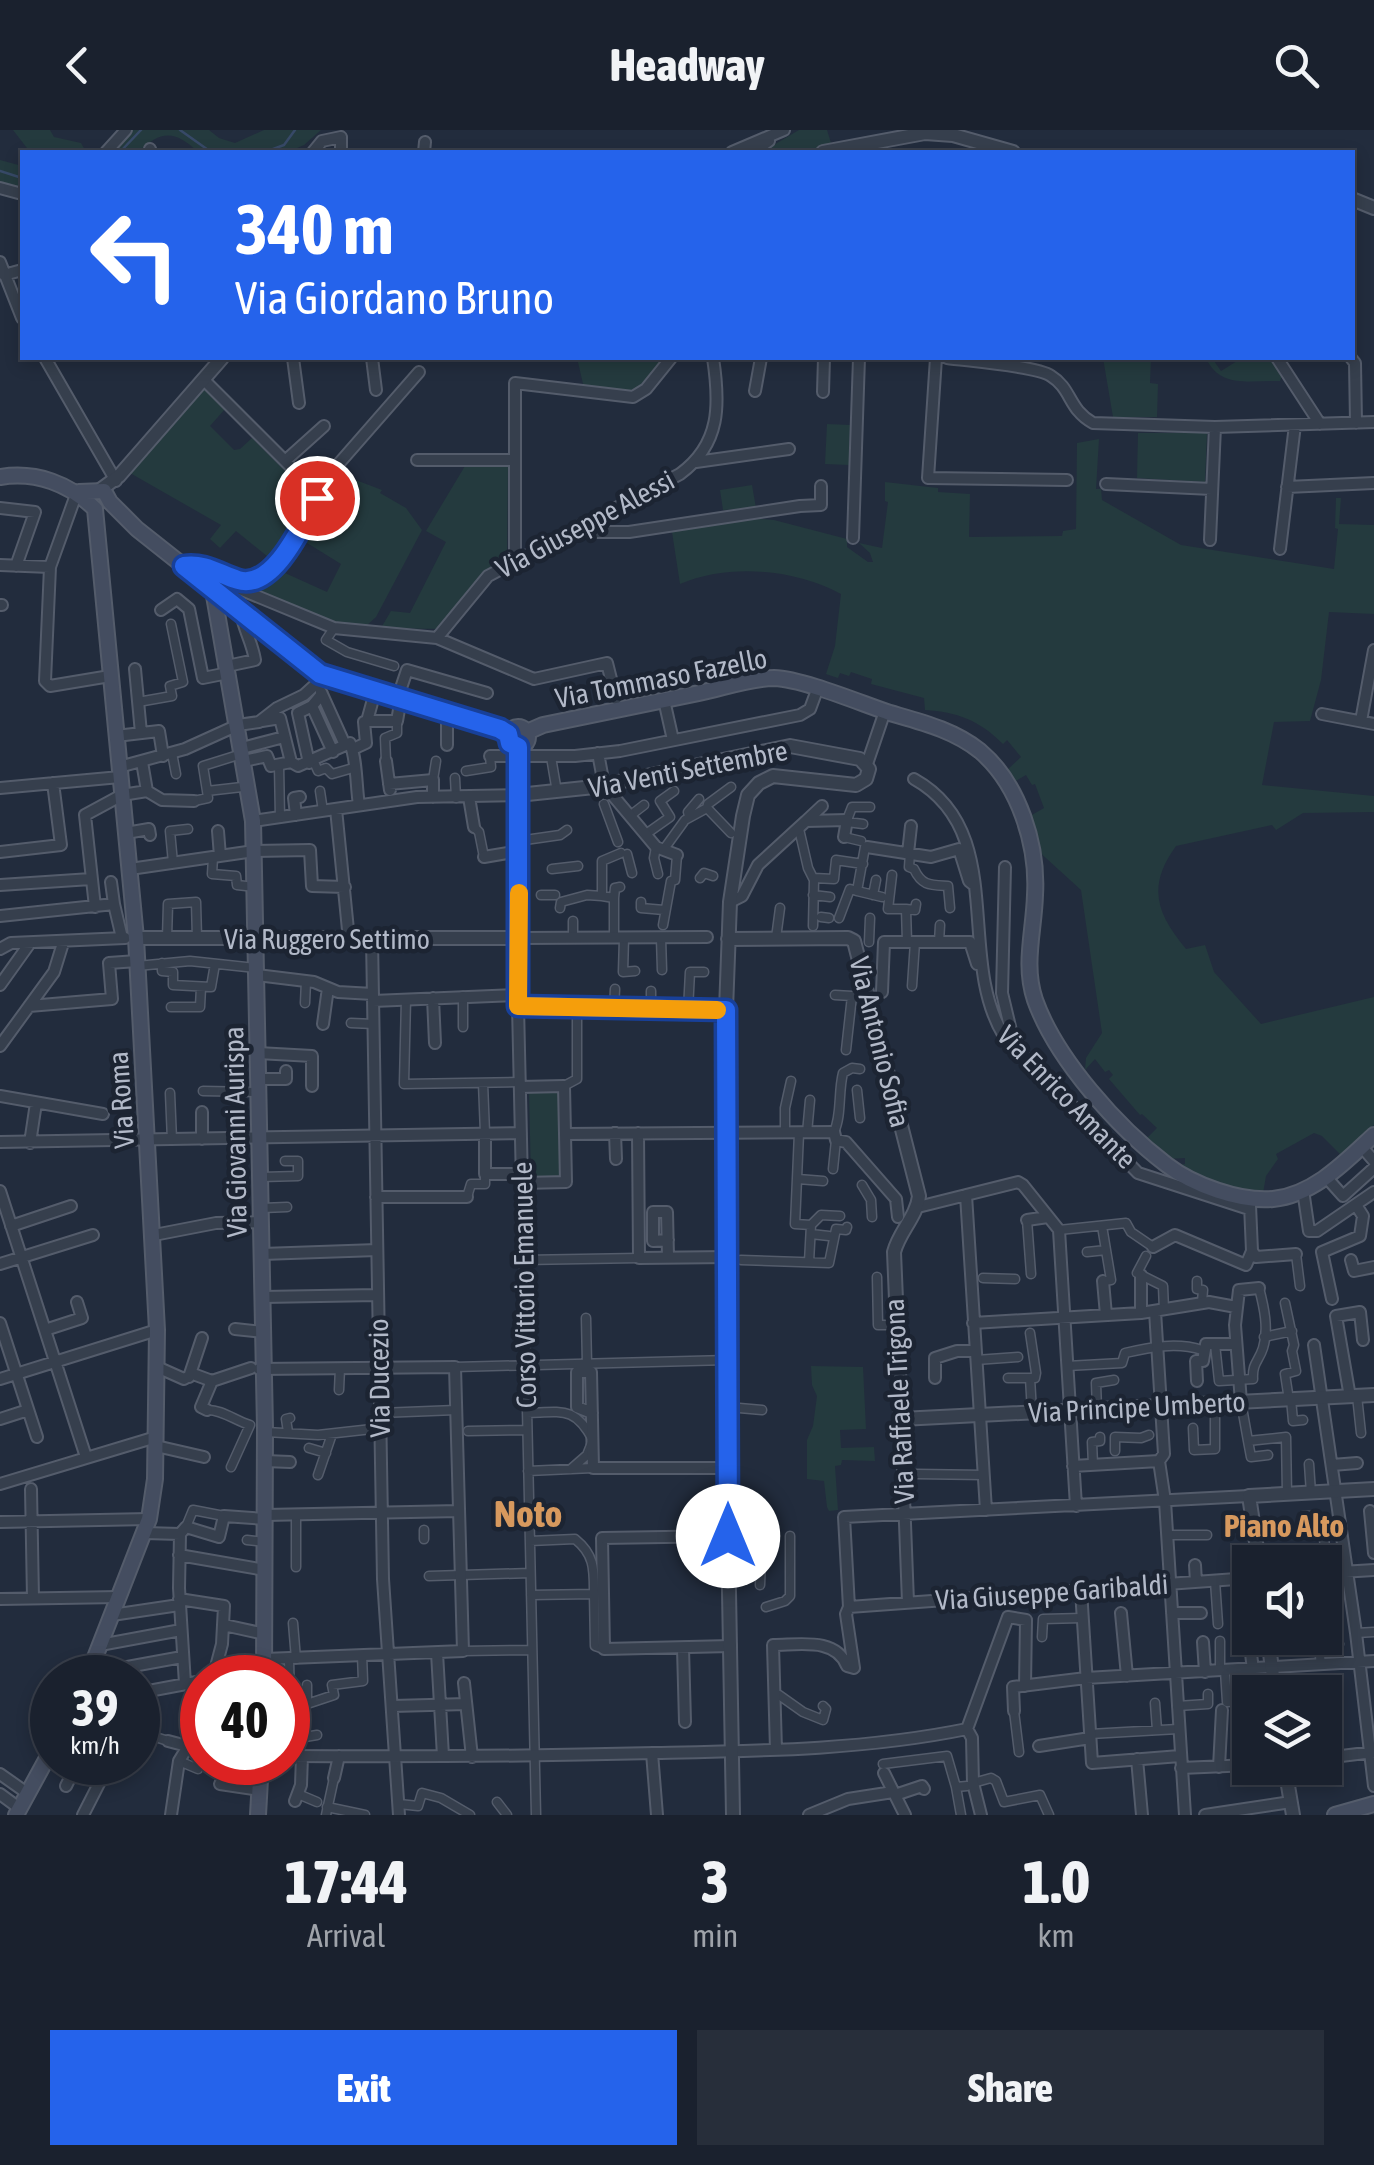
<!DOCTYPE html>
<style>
:root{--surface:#1a212e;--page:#272e3a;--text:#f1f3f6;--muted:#9fa3aa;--line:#383e4a;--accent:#2563eb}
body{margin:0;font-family:"Asap Condensed",sans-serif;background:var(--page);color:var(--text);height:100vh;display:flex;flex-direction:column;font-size:38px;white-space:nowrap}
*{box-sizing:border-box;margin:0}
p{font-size:32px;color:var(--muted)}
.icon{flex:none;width:55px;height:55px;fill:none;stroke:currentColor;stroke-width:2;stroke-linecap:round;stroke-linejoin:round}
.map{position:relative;height:1685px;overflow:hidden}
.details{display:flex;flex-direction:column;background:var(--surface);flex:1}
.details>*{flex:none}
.guide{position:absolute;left:20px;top:20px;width:1335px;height:210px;border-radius:0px;box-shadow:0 5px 15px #0003,0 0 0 2px var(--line);background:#2563eb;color:#fff;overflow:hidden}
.buttons{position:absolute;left:1232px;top:1415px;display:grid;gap:20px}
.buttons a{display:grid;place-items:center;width:110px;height:110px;border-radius:0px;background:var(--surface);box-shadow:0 5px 15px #0003,0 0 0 2px var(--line);font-size:50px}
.speed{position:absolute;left:30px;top:1525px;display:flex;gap:20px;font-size:50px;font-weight:700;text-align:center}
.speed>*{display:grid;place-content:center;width:130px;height:130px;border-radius:50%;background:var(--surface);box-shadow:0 5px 15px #0003,0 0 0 2px var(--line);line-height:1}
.speed small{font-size:25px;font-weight:400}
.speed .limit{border:15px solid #d22;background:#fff;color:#111}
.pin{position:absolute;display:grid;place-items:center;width:85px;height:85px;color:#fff;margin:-42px;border:5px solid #fff;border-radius:50%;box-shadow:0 2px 10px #0007}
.me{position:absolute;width:110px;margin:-55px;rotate:0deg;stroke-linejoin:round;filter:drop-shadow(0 0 8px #0008)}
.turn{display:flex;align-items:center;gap:35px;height:210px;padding:0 50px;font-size:45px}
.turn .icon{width:130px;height:130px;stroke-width:2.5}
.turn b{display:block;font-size:70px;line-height:85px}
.eta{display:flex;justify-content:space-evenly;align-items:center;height:170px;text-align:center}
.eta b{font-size:60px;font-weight:800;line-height:70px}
.action{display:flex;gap:20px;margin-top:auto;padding:20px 50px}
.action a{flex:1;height:115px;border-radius:0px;background:var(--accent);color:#fff;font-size:40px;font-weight:800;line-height:115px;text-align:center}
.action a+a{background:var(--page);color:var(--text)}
header{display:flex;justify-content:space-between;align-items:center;height:130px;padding:0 50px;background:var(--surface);font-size:45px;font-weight:800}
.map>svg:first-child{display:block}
.green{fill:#243a3e}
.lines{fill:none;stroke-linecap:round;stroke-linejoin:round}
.stream{stroke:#374967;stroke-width:2.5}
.pedestrian-casing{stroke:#545c6b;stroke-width:11}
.minor-casing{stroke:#545c6b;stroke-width:14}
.tertiary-casing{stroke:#545c6b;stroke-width:16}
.secondary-casing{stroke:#545c6b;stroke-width:18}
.pedestrian{stroke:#363f4d;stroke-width:8}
.minor{stroke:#363f4d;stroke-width:10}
.tertiary{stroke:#363f4d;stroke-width:12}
.secondary{stroke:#444d60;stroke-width:14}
.route-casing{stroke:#184099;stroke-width:25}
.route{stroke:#2563eb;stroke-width:18}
.slow{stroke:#f59e0b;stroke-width:18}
.labels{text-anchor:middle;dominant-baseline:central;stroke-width:9;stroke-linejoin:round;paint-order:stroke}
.street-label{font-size:28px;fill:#b2b9c8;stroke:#1c2432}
.quarter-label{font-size:32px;font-weight:bold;fill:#d7995e;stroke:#1c2432}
.district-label{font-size:38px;font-weight:bold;fill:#d7995e;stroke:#1c2432}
</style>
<header><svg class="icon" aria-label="back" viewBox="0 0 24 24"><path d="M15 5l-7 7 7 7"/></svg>Headway<svg class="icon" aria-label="search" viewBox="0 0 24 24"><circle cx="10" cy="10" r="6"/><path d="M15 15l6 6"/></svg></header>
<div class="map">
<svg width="1374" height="1685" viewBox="0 0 1374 1685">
<rect width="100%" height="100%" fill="#222c3d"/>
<path class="green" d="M13,0H50L54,7L81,13L86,22H30Z
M131,0H209L219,8L235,13L264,0H321L304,15L288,22H198C175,0 161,0 138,22H110Z
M799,0H827L832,16L799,22H770L772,16Z
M0,30L22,36V61L0,55Z
M577,228H665L633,263L584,258Z
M1103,228H1151L1150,253L1158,254L1157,287H1113Z
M1206,228H1212L1221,241L1242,228H1270L1282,246L1280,251C1250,250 1220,259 1206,228Z
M204,258L225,279L210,296L234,320L240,319L252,308L312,368L273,431L236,401L220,418L210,409L221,395L130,343Z
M827,294L850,295L849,335L825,334Z
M1138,303H1207L1205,352L1137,348Z
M1099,309L1096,359H1101L1102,370L1181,415L1334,439L1338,399L1335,398L1336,368H1341L1339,394L1374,395V484L1329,482L1321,550L1310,591L1274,592L1262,655L1374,666V682L1303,683L1276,700L1272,695L1176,716C1147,756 1156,783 1186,819L1205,815L1214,842L1261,894L1374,867V995L1341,1025L1322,1006L1314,1003L1276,1024L1278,1029L1266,1046L1263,1063L1216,1054L1177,1035L1185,1034V1028L1167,1029L1146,1009L1157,998L1142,984L1140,985L1109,949L1113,945L1109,940L1105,942L1095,929L1085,940L1086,928L1102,903L1081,760L1036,719L1030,686L1044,678L1035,654L1032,655L1026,645L1014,652L1007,640L1021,627L1007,610L1003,614C979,590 957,582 925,580L924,568L871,554L872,549L851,542L849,546L840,543L838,548L826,544L835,516L841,464C795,439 729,433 680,454L672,402L748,388L774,390L847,409V417L868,432H873L870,423L859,413L882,418L888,372L885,371V352L938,358V362L970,364L969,407L1062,406L1063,401L1076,399L1077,313Z
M465,336H508L507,426L481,446L441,499L381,498L391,481L410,483L446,412L426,401Z
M340,344L382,360L380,363L406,378L422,400L376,487L364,498L323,490L259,460L269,447L285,443L327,462L341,434L299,408L336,345Z
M752,355L756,378L723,380L720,360Z
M529,963H558L560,1046L531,1047Z
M811,1236L863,1237L866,1299L840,1300L841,1318L874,1317L875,1331L842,1330L841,1335L835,1336L838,1380L829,1381L827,1377L824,1351L807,1349V1310L813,1296L817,1266L812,1255Z"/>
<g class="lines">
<path class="stream" d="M180,0L211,22
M120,22L141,0
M265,22L284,15L295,0
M0,41L22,48"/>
<g class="pedestrian-casing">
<path id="pedestrian" d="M334,498L326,510L347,522L394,536
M138,572L172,566L170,556L183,552L171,494
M172,623L176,644
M551,627L557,662
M386,631L385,608L397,603V591
M314,632L318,641L326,638L332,644L353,638
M279,635L280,688
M466,641L491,637L490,626
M455,648L456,668
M433,650L436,631
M731,657L708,674L707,678L731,703
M207,661L203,636L235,626
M320,661L323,681
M194,671L208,668L207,661L242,657
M604,674L618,712
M631,685L644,675
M689,686L688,682L699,669
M847,690L852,677H870
M847,692L863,694
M474,697L479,702L484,727
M799,699L808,738L814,750L813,796
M646,704L670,687L660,671L674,661
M844,707L861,711
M518,711L560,705L567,700
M656,717L654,728L658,744
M664,719L685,690L707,678
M910,723L909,737L914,739C922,756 930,755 948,756L950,778
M627,724L632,743
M213,727L212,744L236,746L237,755L255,757
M173,733L170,701L188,699
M552,739L578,736
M892,745L888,779H906L907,812
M700,748L704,743L713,746
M814,748L834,749L836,730L863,734
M857,761L882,767
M541,765H555
M813,765L830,767
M873,765L876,750
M614,768L615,758L620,757
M641,772V778L664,780
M560,778L561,772L587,765L602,766
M906,779L915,780L916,774
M821,787L829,788
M839,788L850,759L857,761L865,717
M573,791V808
M663,795L671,751L675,750L677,725
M614,807V768L602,766V731L621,723
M167,808L168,774L196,772L197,808
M624,808L623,842L635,841
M661,808L662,840
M776,808L780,778
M869,812L870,788
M939,812L940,795
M162,833V841L173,842V855L211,857L215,834
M137,836L190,831L256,838
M912,856L915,812
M835,865L852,866
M406,869L404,954L520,952
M305,873L306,851
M171,877H200L201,857
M614,879L615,859
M651,879V861
M688,880L690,842H704
M351,893L374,894
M463,897V866
M846,920L852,866L865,865
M483,953L485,1003
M564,956L577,949V878
M857,960L860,988
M203,961L259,962
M170,963L172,1010
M834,1002C842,985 838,962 843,943L852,938L860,939
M785,1003V978L791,951
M799,1003L795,1094L811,1095L809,1132
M807,1003L810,970
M833,1039L836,1010
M261,1047L298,1046V1031H285
M798,1049L823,1051
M522,1053L536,1685
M862,1055L871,1070L872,1087
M467,1067L471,1054H485V1044
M262,1078L287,1077
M1027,1090L1031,1144
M811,1095L821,1085L840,1086
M1102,1096L1111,1150L1103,1151
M1059,1100L1126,1093L1131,1102L1153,1117
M811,1104L829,1106
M1087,1122L1106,1120
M1296,1124L1300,1156
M1146,1126L1137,1143L1163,1156L1164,1180
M523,1130L639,1128
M741,1130L829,1133L836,1099L846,1100L847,1097
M877,1147L878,1195H896
M983,1148L1015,1149
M1197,1151V1159L1203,1160L1202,1172
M1285,1173L1294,1215L1292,1221L1296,1241L1285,1244L1289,1270
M586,1188L587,1234
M1030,1203L1036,1243L1035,1248H1030L1032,1282
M1264,1207L1292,1201
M1215,1214L1219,1251L1253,1249C1252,1233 1259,1231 1263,1218C1269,1199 1264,1177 1259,1158
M976,1230L1018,1227
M1067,1236L1122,1233L1125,1223C1151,1217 1177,1212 1202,1220
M455,1237L728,1230
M1008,1248H1030
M339,1260L340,1238
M1357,1266L1361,1303
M1291,1269L1293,1291L1303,1290
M1241,1272L1248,1311L1286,1307L1287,1364
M728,1277L762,1280
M1097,1279L1096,1253L1114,1250
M207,1280C221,1279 236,1291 250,1295L231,1337
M380,1283L456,1280
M527,1283C562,1282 575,1276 593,1310L587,1325L571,1339
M1193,1298L1194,1320L1215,1319V1273
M468,1301L527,1300
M266,1302L318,1305L381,1298
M288,1302L286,1289L290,1288
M1248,1311L1251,1327L1268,1325
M309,1318L326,1323
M1115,1321V1307L1141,1308L1149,1305
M1309,1334L1311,1363
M1093,1335L1092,1312L1100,1311V1307
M528,1341L593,1338
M916,1344L984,1345
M318,1345L332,1304
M296,1384V1437
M1303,1386H1313L1324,1410L1330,1443
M186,1397L193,1380L224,1386
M424,1400V1409
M1167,1405H1207
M247,1410L265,1412
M530,1411L575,1409C595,1425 594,1440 594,1464
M1259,1429L1295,1424
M429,1446L530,1443
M1215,1451L1218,1494
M760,1455L762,1405
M531,1465L594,1464L595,1516L604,1519
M766,1477L785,1471L790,1466V1406
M293,1493L296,1529
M1356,1503L1374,1502
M1042,1507L1043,1489L1082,1488
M1318,1508L1321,1535
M1220,1511V1541
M1319,1517L1339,1514
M463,1521L532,1520
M289,1529L290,1575L307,1574L334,1565L332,1555L363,1551L362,1525
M1225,1541L1227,1572L1245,1571L1243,1540
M779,1565L803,1582L823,1590L826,1579L823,1576
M1155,1573L1157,1600
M307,1574V1555
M1177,1576L1208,1574V1564
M1014,1581L1019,1622
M138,1596L143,1603L168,1611
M1090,1604L1178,1599
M300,1626L299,1613L305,1607L317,1605
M179,1631L198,1639
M883,1634L947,1626L956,1657L967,1656
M973,1653L991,1648L996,1651L1004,1672L1040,1665L1049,1685
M956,1657L961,1685
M298,1664L317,1672
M497,1672L507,1685
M399,1674L418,1676L422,1663L441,1668L470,1685
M327,1677L365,1685
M326,1685L334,1648"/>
</g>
<g class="minor-casing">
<path id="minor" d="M150,19L151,22
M106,22L126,0
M313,22L322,11L341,7V22
M424,22L425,12
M732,22L784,0
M753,22L769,11
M0,58L22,64
M0,132L22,188
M4,145L22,140
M45,228L116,351
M293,228L299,273
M372,228L376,260
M936,228L928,348L1067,350
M947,228C968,231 1037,236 1051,246C1072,259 1068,279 1093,293L1215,297L1374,292
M1277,228L1320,294
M1351,228L1355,233L1356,293
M203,249L313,359
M755,261L761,228
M823,262L824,228
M417,330H515
M285,331L324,296
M696,332L789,319
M1106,354L1212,359
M1287,357L1374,353
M77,362L50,437L45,551L50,556L110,546
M0,378L35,382L16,436
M582,394L593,402H629L800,376L821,375V356
M853,408L859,228
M1210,410L1215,297
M1280,419L1295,295
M515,430V253L633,267L646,259L671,228
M0,435L50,437
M184,436L197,434L246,452L255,450L281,432L335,338L419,242
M197,445L220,451L334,498L437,508L488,446L680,344C721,314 720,274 713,228
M0,475H2
M161,480L177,469L189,479L203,548L228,543
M437,508L534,549L607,533L616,569
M227,536L255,530C252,512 244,500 241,483
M135,539L141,603
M321,562L345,615
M398,567L407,540L487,563
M664,570L673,610
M312,576L333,622
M447,582V615
M1322,584L1374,594
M262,591L280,588L291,632
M367,591H397L401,568
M1361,591L1374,520
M116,606L159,601L163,626
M242,618L284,607
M353,619L366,613L364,592L367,591L375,562
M598,623L604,655L656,717L677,725
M490,626H575L620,621L800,585L810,579L817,560
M244,631L267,626L271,636L291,632L298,636L350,613C357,629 356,657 359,675
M386,631L390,660
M309,633L298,583L312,576L322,564
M867,634L885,581
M119,637L185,619L238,595L259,592L277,578L304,565L325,546
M914,649C1009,702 955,827 1004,906L1138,1043L1249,1079
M389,654L433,650V667
M0,658L120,647
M147,661L162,670L194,671
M469,667L474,697
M336,679L349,810
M296,685L294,668L300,667
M253,691L417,667L518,665
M806,691L822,676
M218,701L220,726
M126,703L149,699L150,705
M867,717L931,727L959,719L969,751L974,755
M0,722L61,715L53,653
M908,723L911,696
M484,727L519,721
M1005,737L1002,863L1012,905L1020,916
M130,739L254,721L310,720L312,756L345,757
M111,752L114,774
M0,755L91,749
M730,772L742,766L758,735L806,691L847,690L844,707
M95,777L85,685L122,665L147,661L142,632
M0,786L114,774L122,808
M519,808L707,807
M372,809L383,1449L399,1685
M0,819L11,813L125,808
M257,845L314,852L338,862L373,864
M0,855L30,813
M882,862L884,812H970L977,834
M433,868L435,913
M373,871L518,865
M29,876L112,869L109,833L137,831
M518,876L522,1053L566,1052L564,956L520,957
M323,894L328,858
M0,916L54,842L63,813
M258,923L312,926V956
M259,949H286V941
M0,966L103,984
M202,982V1009
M485,1003V1044H522
M615,1003L616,1029
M638,1003L639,1128L729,1127
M565,1004L834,1002L836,1010L846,1012L896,1069L898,1087
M0,1012L521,1003
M30,1013L36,973
M1361,1016L1374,1031
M1326,1047L1343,1066L1374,1038
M1303,1060L1309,1101H1317L1374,1062
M0,1061L86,1327
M966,1065L986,1380
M376,1067H467
M1250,1075L1252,1121L1256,1127L1296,1124
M918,1077L1018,1052L1023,1055L1059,1100L1076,1376
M1027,1090L1048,1087
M11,1096L71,1076
M154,1105L216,1093L262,1092
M668,1110L653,1111V1082H667L668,1127
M1153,1117L1175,1105L1246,1135L1252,1121
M262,1124L377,1120
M1351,1130L1354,1141L1374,1137
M0,1134L93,1105
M1103,1151L1106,1185
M263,1167L377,1165
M1332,1169L1322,1122L1360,1106L1363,1086L1356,1075
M1155,1181L1164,1324L1159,1331L1165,1371L1185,1685
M1141,1183V1145
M0,1193L37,1307
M973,1193L1141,1183L1209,1172L1236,1177
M235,1199L263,1202
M45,1200L82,1188L77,1172
M1314,1215L1356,1503L1374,1656
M157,1237L184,1249L193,1244L212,1251L251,1238
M259,1239L455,1237L463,1521L265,1529
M189,1247L202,1208
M935,1248V1228L957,1221H975
M0,1249L157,1200
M1197,1251L1196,1231H1203L1206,1214H1236
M1350,1267L1336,1186L1360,1182L1363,1210
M1241,1272L1235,1195L1239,1160L1259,1158
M207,1280L201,1277L212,1251
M592,1283L577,1277V1242H591L593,1338H728
M0,1289L28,1280
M901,1289L908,1472
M156,1316L204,1327
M265,1331L290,1332
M1332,1335L1357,1333
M1073,1336L1159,1331
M0,1354L156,1307
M31,1359L33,1468
M1370,1381L1374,1423
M265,1385L459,1381
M0,1392L149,1389
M145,1403L180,1404L186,1397L219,1407L224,1386L265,1389
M180,1404L179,1458L185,1554
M728,1406L602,1408L604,1519L731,1516
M179,1425L265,1440
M1195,1435L1196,1452
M1325,1443L1374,1440
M1242,1449L1253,1540
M1081,1460L1092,1633L1180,1626
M0,1469L119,1467
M179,1469L224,1476L222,1514L213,1548
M849,1477L1250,1448
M1121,1483L1127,1546
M1172,1483H1201
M112,1485L179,1475
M224,1495L265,1504
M1203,1512L1205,1542
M100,1515L181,1500
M683,1518L685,1592
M437,1523L443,1626
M89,1544L182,1527
M464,1553L472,1627
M138,1563L202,1551
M191,1576L198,1580L202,1564
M393,1576L466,1574
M1014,1581L1013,1557L1086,1548L1374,1531
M967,1599L972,1608L973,1653L981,1685
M168,1611L202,1620
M1039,1616L1090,1608
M776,1620L773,1515C799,1515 836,1507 847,1536L854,1538L846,1484L849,1477L844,1387L1249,1366
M652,1623L657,1685
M288,1626C410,1627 532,1626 655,1623C759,1621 864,1620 967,1599L1008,1487L1026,1490L1025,1556
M1325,1628L1374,1622
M1137,1629L1142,1685
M1219,1637L1222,1580
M1181,1638L1250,1635
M884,1643L905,1685
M0,1644L27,1663
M334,1648L339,1626
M220,1654L260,1660
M66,1656L78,1632
M0,1664L19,1678
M895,1665L922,1656L924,1659
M295,1671L301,1655L302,1626
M83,1685L110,1632
M171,1685L179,1631L187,1618
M809,1685L848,1669L893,1662
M1205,1685L1291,1672"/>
</g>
<g class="tertiary-casing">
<path id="tertiary" d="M823,22L925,3L953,5L1013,22
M1352,69L1374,78
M100,360L119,346L222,228
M518,617V876L726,880
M518,665L594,657L790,616L860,629L869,639L866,649L856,655L773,646L759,653L748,665L743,686L730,772L726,880L728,1406L733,1685
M136,808H519
M728,809L848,808L854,811L919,1066C917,1086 899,1102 894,1122L901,1289L1374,1265
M1259,1432L1249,1366L1374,1359
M1268,1508L1275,1562
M1285,1638L1293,1685"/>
</g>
<g class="secondary-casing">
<path id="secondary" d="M0,347C36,341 70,354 95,379
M79,362L104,361L110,372
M110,372L137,399L320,544L500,599L508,604
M213,460L253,691L265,1298L264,1548
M508 607a10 10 0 1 1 20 0a10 10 0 1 1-20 0Z
M527,602L543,595C595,584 647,574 699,563C723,558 750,548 774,548C803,549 860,573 890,583C921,592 954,600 980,621C1019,654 1038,715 1035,765C1034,801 1023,835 1035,870C1056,929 1118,998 1167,1035C1193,1055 1240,1072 1273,1069C1314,1065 1346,1031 1374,1005
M87,1548L149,1389L155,1349L157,1200L136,808L95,379
M16,1685L52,1619
M258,1685L261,1632
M1335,1685L1374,1674"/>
</g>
<use href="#pedestrian" class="pedestrian"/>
<use href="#minor" class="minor"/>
<use href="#tertiary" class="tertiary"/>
<use href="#secondary" class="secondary"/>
</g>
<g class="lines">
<g class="route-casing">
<path id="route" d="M317,368C303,393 274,461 238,450C219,444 205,433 184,436L320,544L500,599L508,604L510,613L518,617V876L726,880L728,1406"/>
</g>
<use href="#route" class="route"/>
<path class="slow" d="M519,763L518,876L717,880"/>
</g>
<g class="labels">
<g class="street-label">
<text transform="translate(585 394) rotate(-28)">Via Giuseppe Alessi</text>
<text transform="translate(661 548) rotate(-11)">Via Tommaso Fazello</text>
<text transform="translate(688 639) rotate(-11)">Via Venti Settembre</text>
<text x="327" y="809">Via Ruggero Settimo</text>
<text transform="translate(880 912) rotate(76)">Via Antonio Sofia</text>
<text transform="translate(1067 967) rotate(46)">Via Enrico Amante</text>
<text transform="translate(121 970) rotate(-94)">Via Roma</text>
<text transform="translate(235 1002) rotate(-91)">Via Giovanni Aurispa</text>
<text transform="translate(524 1155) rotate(-91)">Corso Vittorio Emanuele</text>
<text transform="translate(379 1248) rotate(-91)">Via Ducezio</text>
<text transform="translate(899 1271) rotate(-93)">Via Raffaele Trigona</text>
<text transform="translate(1137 1277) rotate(-3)">Via Principe Umberto</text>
<text transform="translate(1052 1462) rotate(-4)">Via Giuseppe Garibaldi</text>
</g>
<g class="quarter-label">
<text x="1284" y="1395">Piano Alto</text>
</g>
<g class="district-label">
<text x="528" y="1383">Noto</text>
</g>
</g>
</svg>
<div class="buttons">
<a><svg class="icon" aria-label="sound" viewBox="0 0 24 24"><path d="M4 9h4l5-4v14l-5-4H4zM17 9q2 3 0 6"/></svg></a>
<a><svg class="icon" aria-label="layers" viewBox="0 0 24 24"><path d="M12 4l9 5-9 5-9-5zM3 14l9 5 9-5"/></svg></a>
</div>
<div class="speed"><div>39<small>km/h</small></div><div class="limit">40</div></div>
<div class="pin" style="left:317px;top:368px;background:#d93025"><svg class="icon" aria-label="arrive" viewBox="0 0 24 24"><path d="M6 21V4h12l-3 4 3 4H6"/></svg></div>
<svg class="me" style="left:728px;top:1406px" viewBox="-20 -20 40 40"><circle r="19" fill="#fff"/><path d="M0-13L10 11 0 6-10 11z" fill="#2563eb"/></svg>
<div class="guide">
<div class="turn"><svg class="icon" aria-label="left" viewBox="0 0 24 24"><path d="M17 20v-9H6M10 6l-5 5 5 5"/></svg><div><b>340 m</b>Via Giordano Bruno</div></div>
</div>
</div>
<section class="details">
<div class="eta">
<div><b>17:44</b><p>Arrival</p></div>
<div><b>3</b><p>min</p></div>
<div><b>1.0</b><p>km</p></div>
</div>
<div class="action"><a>Exit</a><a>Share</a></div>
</section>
